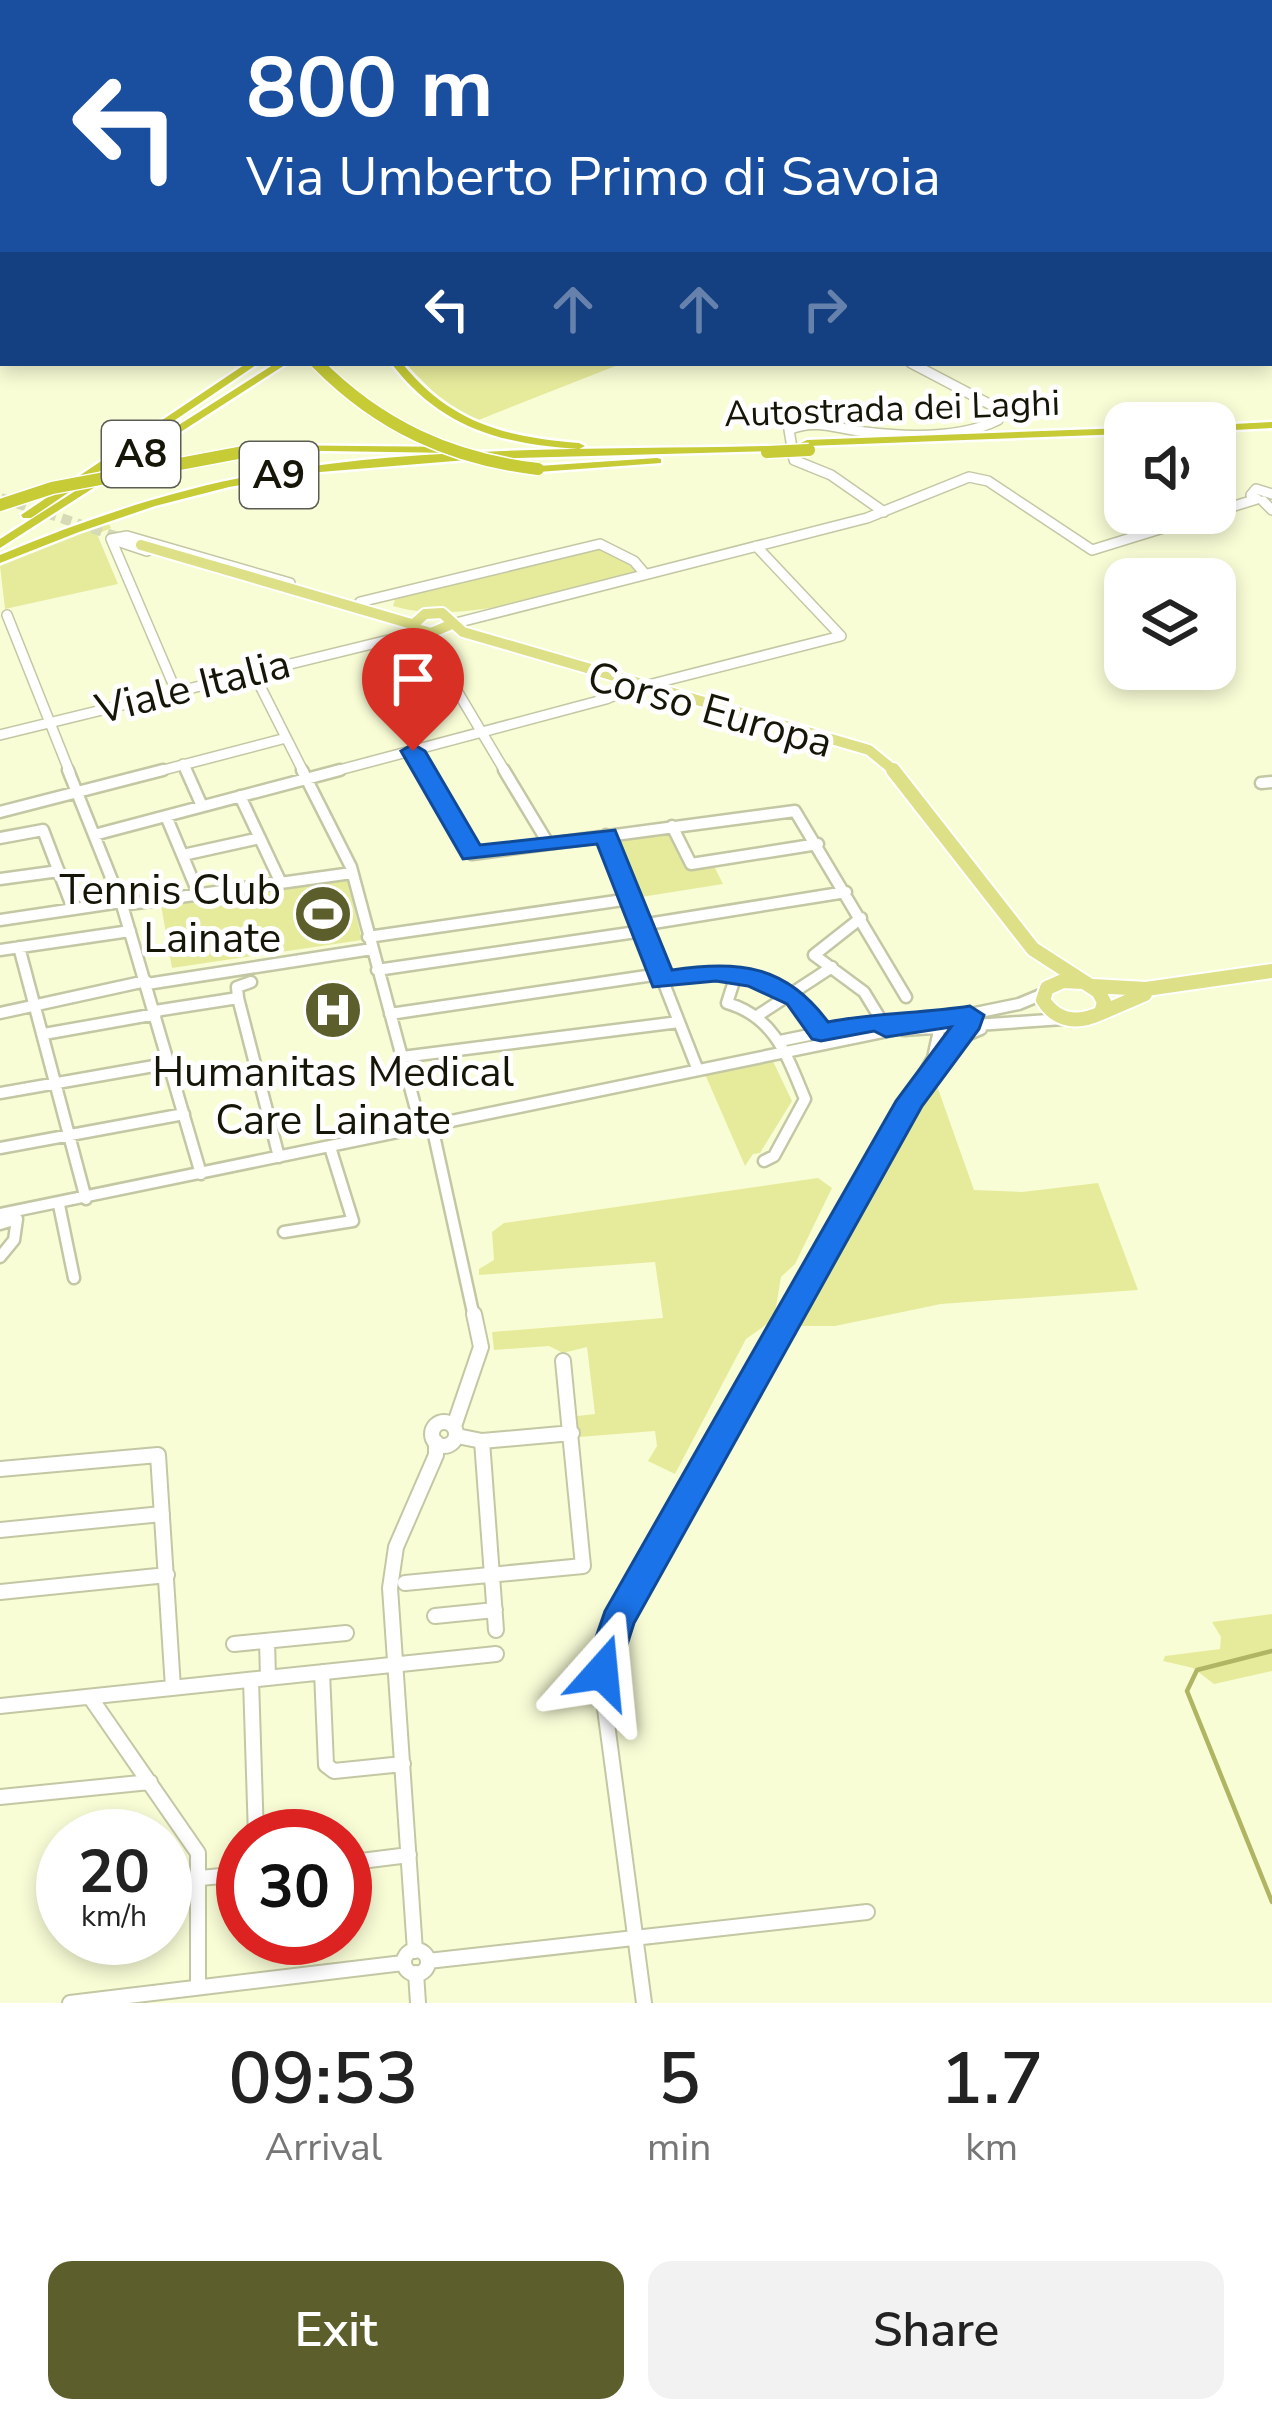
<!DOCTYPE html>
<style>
:root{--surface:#fff;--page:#f2f2f2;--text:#222;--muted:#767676;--accent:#5c5e2c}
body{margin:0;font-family:"Nunito Sans",sans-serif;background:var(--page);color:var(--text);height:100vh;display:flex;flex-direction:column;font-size:45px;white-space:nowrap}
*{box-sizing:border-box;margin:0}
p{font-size:39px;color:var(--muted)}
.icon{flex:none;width:66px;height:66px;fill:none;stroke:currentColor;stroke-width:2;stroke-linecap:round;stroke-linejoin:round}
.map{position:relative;height:2003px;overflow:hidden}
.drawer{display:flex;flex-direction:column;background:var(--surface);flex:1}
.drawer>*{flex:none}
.banner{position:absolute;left:0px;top:0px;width:1272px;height:366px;box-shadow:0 6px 18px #0003;background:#1a4fa0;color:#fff;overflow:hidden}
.fabs{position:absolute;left:1104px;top:402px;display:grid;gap:24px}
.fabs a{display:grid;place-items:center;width:132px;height:132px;border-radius:24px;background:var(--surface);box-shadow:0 6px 18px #0003;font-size:60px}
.speed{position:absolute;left:36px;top:1809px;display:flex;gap:24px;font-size:60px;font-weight:700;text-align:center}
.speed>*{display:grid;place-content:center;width:156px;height:156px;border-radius:50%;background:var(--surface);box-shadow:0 6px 18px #0003;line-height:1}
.speed small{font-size:30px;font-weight:400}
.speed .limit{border:18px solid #d22;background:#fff;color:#111}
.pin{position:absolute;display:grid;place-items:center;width:102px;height:102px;color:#fff;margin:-123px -51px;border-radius:50% 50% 50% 0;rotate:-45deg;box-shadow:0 0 12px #0007}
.pin .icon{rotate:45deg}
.me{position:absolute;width:132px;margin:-66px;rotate:18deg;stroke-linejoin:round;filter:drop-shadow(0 0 9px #0008)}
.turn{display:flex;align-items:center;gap:42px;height:252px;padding:0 48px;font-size:54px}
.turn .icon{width:156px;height:156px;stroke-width:2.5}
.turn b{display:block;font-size:84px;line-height:102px}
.lanes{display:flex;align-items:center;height:114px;padding:0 48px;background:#0003;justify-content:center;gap:60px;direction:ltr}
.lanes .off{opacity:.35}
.eta{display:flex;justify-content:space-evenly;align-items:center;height:204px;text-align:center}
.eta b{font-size:72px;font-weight:600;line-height:84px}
.primary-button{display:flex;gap:24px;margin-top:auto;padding:24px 48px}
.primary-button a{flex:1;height:138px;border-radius:24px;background:var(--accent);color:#fff;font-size:48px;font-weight:600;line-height:138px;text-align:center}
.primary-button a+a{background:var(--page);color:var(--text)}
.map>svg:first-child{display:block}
.green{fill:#e6eb9c}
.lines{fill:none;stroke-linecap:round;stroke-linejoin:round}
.stream-far1{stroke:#b0b563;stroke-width:3}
.stream{stroke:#b0b563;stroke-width:4.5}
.major-tunnel{stroke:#d7dab7;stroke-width:10;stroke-dasharray:10 6;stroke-linecap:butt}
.minor-far2-casing{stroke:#c4c7a3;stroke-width:12}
.minor-far1-casing{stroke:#c4c7a3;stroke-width:15}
.minor-casing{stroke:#c4c7a3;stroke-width:18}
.major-far1-casing{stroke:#fff;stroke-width:14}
.major-casing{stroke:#fff;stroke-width:18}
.highway-casing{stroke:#fff;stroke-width:5}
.minor-far2{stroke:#fff;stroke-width:9}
.minor-far1{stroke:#fff;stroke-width:10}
.minor{stroke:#fff;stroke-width:14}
.major-far1{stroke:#dde086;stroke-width:10}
.major{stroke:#dde086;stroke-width:14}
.highway{fill:#c6cb36;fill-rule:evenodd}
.minor-bridge-casing{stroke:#c4c7a3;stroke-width:9;stroke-linecap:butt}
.highway-bridge-casing{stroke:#fff;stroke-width:15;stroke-linecap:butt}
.minor-bridge{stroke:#fff;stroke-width:6}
.highway-bridge{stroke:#c6cb36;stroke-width:12}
.route{fill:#1a73e8;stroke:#114b97;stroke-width:3}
.labels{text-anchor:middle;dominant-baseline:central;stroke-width:10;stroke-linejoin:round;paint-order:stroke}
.far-street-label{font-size:36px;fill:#151608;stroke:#fff}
.shield{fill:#fff;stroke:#5b5c52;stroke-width:3}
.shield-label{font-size:39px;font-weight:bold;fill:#151608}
.street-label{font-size:42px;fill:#151608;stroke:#fff}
.poi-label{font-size:42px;fill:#151608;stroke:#fff;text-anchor:end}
</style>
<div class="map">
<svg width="1272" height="2003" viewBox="0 0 1272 2003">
<rect width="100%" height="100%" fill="#f9fdd6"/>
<path class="green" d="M752,0H1272V44L1269,3H748Z
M405,363H623L476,421L444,403Z
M108,522L111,528L97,534L118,584L5,609L0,566Z
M600,547L629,562L637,573C566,590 461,627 393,606L396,596Z
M670,831L687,868L713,864L723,884L635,898L612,839Z
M345,870L362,940L172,968L161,905Z
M771,1057L792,1101L760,1153L753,1154L745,1166L704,1072Z
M937,1071L936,1083L974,1190L1022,1192L1098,1183L1138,1290L941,1304L835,1326H793Z
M818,1178L832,1188L795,1264L781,1277L774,1319L746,1339L675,1474L648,1461L657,1446L655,1431L579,1437L577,1416L595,1414L587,1347L563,1353L549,1346L494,1350L492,1332L663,1318L655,1262L479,1275V1269L494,1260L492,1232L504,1223Z
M1272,1614V1671L1214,1684L1193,1668L1163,1661L1165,1656L1220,1649L1221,1637L1212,1622Z"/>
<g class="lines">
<path class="stream-far1" d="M1167,3L1175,0"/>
<path class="stream" d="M1272,1651L1197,1670L1187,1691L1272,1902"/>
<path class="major-tunnel" d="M1,498L127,540"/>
<g class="minor-far2-casing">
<path id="minor-far2" d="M1251,495L1256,489L1272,494
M1263,501L1272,510
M884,512L831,475L794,460L789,430C815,418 838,429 865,432C906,437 960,439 998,420L993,406L911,363
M111,539L127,536L290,583
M111,539L147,551
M111,539L176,691
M360,602L600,544L634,561L645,574
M7,615L70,773
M452,624L867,518L969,477L988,481L1092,550L1257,499
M422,632L506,773
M253,672L304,773
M648,685L841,636L756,546
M0,735L421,632
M413,751L425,773
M183,764L187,773
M152,773L286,738
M328,773L606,699L634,687"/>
</g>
<g class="minor-far1-casing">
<path id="minor-far1" d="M68,770L122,905L201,1174
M186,770L202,806
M302,770L351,867L421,1128
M424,770L472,854L795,811L906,997
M504,770L548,843
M1261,783L1272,782
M240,796L281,883
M0,812L163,770
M166,816L199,895
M672,826L691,864L818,844
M94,835L340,770
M606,835L697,1068
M0,838L43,830L73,909
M183,855L260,838
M0,879L59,871
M122,905L352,873
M861,918L814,955L864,992L886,1028
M0,920L121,902
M641,925L846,892
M368,937L630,899
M19,947L86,1199
M0,950L130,931
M377,970L643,931
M736,975L727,1003C775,1017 787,1056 805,1099L774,1156L764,1161
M663,980C727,968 784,974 821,1032
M147,984L372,949
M238,998L279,1157
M238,998L237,987L251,982
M155,1011L238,998
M0,1013L146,981
M390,1014L660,974
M760,1014L832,967
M904,1030L1063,1019
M44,1034L156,1014
M780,1041L882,1020
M402,1057L679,1022
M933,1069L952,1041L981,1029
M0,1093L171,1063
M432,1126L474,1317
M0,1148L184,1114
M59,1205L74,1278
M0,1214L1019,1004L1043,994
M0,1224L17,1219L14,1240L0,1257
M284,1232L353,1221L330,1147
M788,1317L933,1058L942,1017"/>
</g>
<g class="minor-casing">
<path id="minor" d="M432 1434a12 12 0 1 1 24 0a12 12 0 1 1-24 0Z
M454,1426L481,1347L474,1314
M457,1436L482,1441L572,1433
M482,1441L496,1630
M0,1469L158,1455L173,1688
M0,1530L162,1514
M405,1583L583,1566L563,1361
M0,1592L167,1575
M435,1616L495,1610
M267,1641L268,1678
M234,1644L346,1633
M322,1672L326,1765L334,1771L403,1764
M251,1680L256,1836
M90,1697L198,1853V1987
M0,1706L496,1654
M0,1797L150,1782
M345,1863L409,1855
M200,1878L243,1874
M404 1962a12 12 0 1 1 24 0a12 12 0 1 1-24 0Z
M415,1951L390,1588L396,1547L436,1455V1442
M428,1961L867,1912
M416,1973L418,2003
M70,2003L403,1963
M644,2003L602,1686L605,1650L790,1314"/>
</g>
<g class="major-far1-casing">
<path id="major-far1" d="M141,545L415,625
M452,624L431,633L417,629L415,623L425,614L442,613L463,632L869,750L897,773"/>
</g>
<g class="major-casing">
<path id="major" d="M893,770L1033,949L1098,991L1104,1002L1101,1013C1078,1024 1057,1022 1043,1000L1047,988L1063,981L1083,982
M1093,986L1146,989L1272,971
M1101,1013L1145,994"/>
</g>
<g class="highway-casing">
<path id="highway" d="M247,363H259L31,518H23L21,515Z
M276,363H288L0,548V539Z
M391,363H402C450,423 505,437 579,443L585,446L579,449C500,444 441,428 391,363Z
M1272,422V428L1215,431V425Z
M1125,428V434L807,446L801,443L807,440Z
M265,445L454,447L460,450L454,453L261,450L259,448Z
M767,446L773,449L771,451L479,459L308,473L229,487L155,506L79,532L0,563V555C88,518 178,488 272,472C435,445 602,450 767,446Z
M657,458L661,459V463L538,472L532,469L538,466Z"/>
</g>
<use href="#minor-far2" class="minor-far2"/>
<use href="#minor-far1" class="minor-far1"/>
<use href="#minor" class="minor"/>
<use href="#major-far1" class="major-far1"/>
<use href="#major" class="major"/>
<use href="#highway" class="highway"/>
<g class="minor-bridge-casing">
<path id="minor-bridge" d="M727,0L733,3"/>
</g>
<g class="highway-bridge-casing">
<path id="highway-bridge" d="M317,363C379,426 451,459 538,469
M767,452L809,450
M0,505L52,488L265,448"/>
</g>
<use href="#minor-bridge" class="minor-bridge"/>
<use href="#highway-bridge" class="highway-bridge"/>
</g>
<path class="route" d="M413,744L425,751L480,845L615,830L672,970C739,960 786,965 828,1022C878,1012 919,1014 970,1006L984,1015L979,1029L922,1106L634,1623L615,1682L602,1687L590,1682L584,1672L605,1611L896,1101L951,1027L886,1037L874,1031L821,1041L812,1039L787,1004L748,986L716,981L653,987L597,844L463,859L401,751Z"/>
<defs>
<g id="stadium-disc" transform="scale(3)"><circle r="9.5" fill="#5c5e2c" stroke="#fff"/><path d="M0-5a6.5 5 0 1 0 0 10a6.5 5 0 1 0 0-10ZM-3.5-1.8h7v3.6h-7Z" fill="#fff"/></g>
<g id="hospital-disc" transform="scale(3)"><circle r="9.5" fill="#5c5e2c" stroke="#fff"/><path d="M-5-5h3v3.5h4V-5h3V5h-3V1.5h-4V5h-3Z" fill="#fff"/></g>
</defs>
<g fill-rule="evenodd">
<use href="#stadium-disc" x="323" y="914"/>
<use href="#hospital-disc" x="333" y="1010"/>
</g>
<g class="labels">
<g class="far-street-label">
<text transform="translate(892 409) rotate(-2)">Autostrada dei Laghi</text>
</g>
<g class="shield">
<rect x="102" y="421" width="78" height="66" rx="9"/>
<rect x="240" y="442" width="78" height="66" rx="9"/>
</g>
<g class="shield-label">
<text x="141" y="454">A8</text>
<text x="279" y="475">A9</text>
</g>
<g class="street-label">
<text transform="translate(193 687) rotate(-14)">Viale Italia</text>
<text transform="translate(710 710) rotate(16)">Corso Europa</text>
</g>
<g class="poi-label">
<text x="281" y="890">Tennis Club<tspan x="281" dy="48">Lainate</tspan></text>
<text x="333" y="1072" text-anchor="middle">Humanitas Medical<tspan x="333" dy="48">Care Lainate</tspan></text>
</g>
</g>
</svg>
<div class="fabs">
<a><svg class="icon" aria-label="sound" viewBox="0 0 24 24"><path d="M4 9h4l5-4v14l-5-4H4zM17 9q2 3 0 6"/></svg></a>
<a><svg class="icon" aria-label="layers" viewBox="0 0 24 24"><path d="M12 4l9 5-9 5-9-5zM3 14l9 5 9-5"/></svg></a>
</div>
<div class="speed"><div>20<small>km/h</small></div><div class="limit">30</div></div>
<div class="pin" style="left:413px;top:751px;background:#d93025"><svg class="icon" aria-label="arrive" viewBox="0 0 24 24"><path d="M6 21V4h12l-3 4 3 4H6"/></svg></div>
<svg class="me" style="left:602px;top:1672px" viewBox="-20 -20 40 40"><path d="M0-17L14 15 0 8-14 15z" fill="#1a73e8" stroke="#fff" stroke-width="4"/></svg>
<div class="banner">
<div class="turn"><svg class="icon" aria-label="left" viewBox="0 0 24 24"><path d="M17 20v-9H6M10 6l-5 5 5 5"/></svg><div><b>800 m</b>Via Umberto Primo di Savoia</div></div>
<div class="lanes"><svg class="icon" aria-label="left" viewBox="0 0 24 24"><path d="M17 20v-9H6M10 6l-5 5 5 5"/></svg><svg class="icon off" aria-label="ahead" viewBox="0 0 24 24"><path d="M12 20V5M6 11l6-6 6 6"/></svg><svg class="icon off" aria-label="ahead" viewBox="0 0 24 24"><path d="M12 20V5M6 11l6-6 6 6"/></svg><svg class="icon off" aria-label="right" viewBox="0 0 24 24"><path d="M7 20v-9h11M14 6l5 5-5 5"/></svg></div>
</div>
</div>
<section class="drawer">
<div class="eta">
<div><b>09:53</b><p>Arrival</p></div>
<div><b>5</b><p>min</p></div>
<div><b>1.7</b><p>km</p></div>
</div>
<div class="primary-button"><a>Exit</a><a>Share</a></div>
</section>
